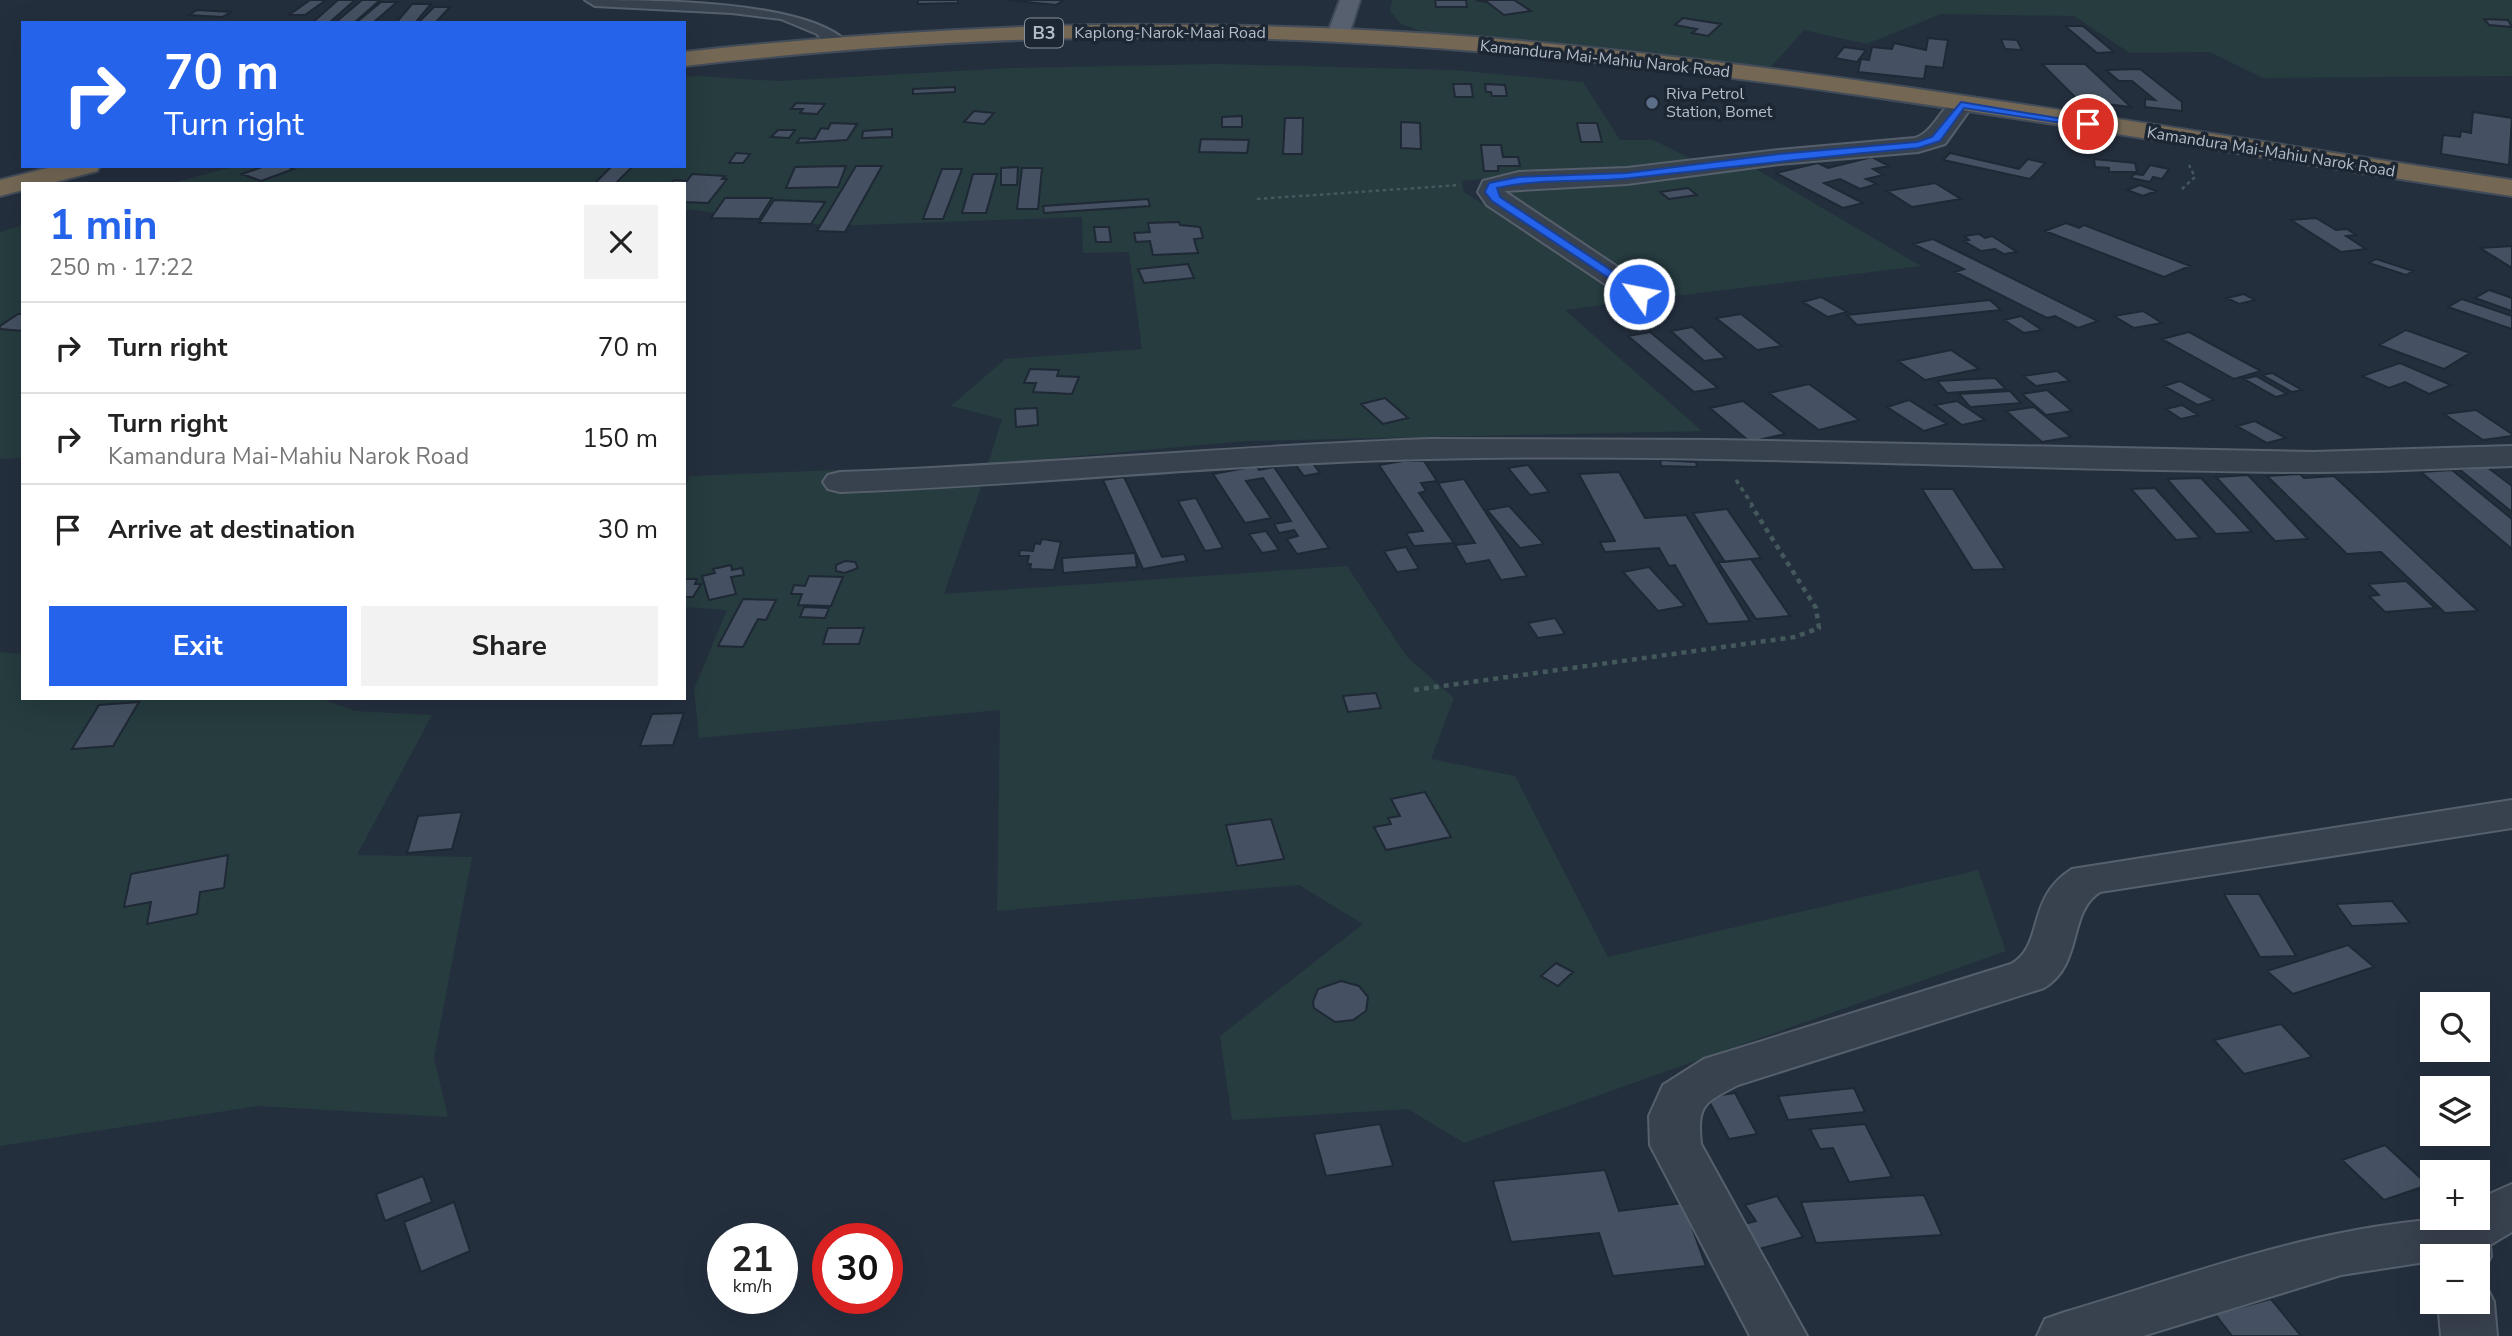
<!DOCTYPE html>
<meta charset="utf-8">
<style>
:root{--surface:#fff;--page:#f2f2f2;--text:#222;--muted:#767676;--line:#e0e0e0;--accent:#2563eb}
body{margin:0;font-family:"Nunito Sans",sans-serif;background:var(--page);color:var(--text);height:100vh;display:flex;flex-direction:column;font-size:26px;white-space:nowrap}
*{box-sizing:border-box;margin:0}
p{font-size:23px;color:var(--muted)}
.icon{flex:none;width:38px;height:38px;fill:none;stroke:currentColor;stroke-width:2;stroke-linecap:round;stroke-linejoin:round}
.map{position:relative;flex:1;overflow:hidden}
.sheet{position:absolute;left:21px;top:182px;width:665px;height:518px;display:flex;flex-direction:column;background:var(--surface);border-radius:0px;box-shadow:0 7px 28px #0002}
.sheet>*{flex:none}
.banner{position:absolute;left:21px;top:21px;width:665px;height:147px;border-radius:0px;box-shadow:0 7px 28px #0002;background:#2563eb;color:#fff;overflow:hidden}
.tools{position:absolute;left:2420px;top:992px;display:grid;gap:14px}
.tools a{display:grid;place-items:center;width:70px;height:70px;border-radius:0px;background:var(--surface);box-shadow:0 7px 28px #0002;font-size:35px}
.speed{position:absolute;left:707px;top:1223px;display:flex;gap:14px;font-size:35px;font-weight:700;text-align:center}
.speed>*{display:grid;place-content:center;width:91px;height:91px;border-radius:50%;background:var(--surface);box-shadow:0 7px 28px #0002;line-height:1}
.speed small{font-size:18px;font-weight:400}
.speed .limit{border:10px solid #d22;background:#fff;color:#111}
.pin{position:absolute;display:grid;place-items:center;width:60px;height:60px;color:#fff;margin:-30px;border:4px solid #fff;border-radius:50%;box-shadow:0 2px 7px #0007}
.me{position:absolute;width:77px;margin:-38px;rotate:303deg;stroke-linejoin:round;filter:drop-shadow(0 0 5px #0008)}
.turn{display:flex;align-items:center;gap:24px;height:147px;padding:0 28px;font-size:32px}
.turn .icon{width:91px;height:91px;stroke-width:2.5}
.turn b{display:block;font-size:49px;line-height:60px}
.round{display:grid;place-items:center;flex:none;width:74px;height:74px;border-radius:0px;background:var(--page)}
.headline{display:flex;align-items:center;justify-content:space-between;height:119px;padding:0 28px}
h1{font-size:42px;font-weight:700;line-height:52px;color:var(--accent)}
.action{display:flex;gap:14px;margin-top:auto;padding:14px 28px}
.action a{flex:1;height:80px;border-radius:0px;background:var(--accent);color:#fff;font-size:28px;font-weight:700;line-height:80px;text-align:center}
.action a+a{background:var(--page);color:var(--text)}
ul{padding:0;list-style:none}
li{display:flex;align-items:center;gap:21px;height:91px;padding:0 28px;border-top:2px solid var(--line)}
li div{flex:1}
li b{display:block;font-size:26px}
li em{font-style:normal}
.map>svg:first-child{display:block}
.green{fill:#263c3f}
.building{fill:#455162;stroke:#1f2835;stroke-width:2}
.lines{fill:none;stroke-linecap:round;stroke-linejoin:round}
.minor-casing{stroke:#565f6c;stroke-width:4}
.major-casing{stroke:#414a57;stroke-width:4}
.highway-casing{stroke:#434c59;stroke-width:4}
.path-far2{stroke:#44595c;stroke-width:2.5;stroke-dasharray:3.5 3.5;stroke-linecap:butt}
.path-far1{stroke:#44595c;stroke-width:3.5;stroke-dasharray:4.5 4.5;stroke-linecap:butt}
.path{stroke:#44595c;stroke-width:4.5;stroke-dasharray:5 5;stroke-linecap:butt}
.minor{fill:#38414e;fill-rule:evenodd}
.major{fill:#56606e;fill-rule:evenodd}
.highway{fill:#746855;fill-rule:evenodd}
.route{fill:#2563eb;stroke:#184099;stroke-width:2}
.service-dot{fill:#5c6f8a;stroke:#1d2633;stroke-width:2.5}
.labels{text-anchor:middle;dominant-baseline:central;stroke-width:7;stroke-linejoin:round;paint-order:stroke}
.far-street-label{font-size:16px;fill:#b4bcc9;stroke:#1d2633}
.far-poi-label{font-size:16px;fill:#b4bcc9;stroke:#1d2633;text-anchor:start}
.shield{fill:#1d2633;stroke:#878f9c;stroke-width:2}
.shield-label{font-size:18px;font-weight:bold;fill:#b4bcc9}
</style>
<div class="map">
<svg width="2512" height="1336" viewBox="0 0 2512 1336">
<rect width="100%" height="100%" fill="#242f3e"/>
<path class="green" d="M1392,0H2512V76L2263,78L2210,52L2130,53L2074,16L1941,14L1867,44L1804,30L1770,68L1643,51L1426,33L1401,24L1390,11Z
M1217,64L1453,70L1583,82L1620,140H1653L1694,160L1644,168L1543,172L1462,181L1464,192L1632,301L1565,310L1702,431L1246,441L989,464L944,594L1347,566L1407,657L1454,698L1431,759L1515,776L1608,957L1978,870L2006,951L1464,1143L1408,1109L1232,1120L1220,1036L1363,924L1299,885L997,911L1000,710L699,738L694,689L727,610L684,607V488L690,476L988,464L1002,419L951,406L1005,359L1142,349L1129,252L1083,253L1082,217L833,226L684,209V184H169L236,166H684V77L697,76L778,81L1011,68Z
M1751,166L1921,266L1658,298L1506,195L1508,189Z
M23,225V458L0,459V232Z
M0,652L23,654V698H320L355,711L432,715L357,855L472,857L434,1058L448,1117L257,1106L0,1146Z"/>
<path class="building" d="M310,0H326L305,15H289Z
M338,0H355L329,23H312Z
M362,0H380L355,22H336Z
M918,0H958V3L918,4Z
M1007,0H1064L1056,5Z
M1435,0H1466L1467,7H1436Z
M1476,0H1514L1531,11L1504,15L1487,2Z
M381,2H397L374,22H357Z
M412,4H431L415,23H396Z
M434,7H450L435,23H418Z
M197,10L231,12L222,17L189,15Z
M1683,18L1721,24L1708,36L1692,33L1697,29L1675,25Z
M2484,19L2508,20L2512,27L2489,25Z
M2065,26H2083L2114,52L2097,53Z
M1928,38L1948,40L1943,68L1926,66L1924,79L1858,72L1861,59L1869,60L1872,47L1892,49L1894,43L1926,50Z
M2001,39L2017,40L2022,50L2005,49Z
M1844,47L1866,50L1857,62L1835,58Z
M2042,64H2085L2131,107L2079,101Z
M2140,69L2182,102V111L2145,107V99L2155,100L2132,81H2119L2106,70Z
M1453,84H1471L1473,97H1455Z
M1485,84L1505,85L1507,96H1492L1491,92H1486Z
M955,87V92L913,94V89Z
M796,103L825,104L817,114L800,113L803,109H791Z
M974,111L994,113L984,124L964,122Z
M2473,112L2512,118L2509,165L2441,154L2443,135L2460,137L2461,131L2471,133Z
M1242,116V127H1222V117Z
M1285,118H1303L1302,154H1283Z
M1401,122L1420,123L1421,149L1401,148Z
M831,123L857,124L847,140L797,143L800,138L815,139L821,128L828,129Z
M1577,123H1597L1602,142H1581Z
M892,129V137L862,138L863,131Z
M778,130H795L789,138L771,137Z
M1201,139L1249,140L1247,153L1199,152Z
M1481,145H1501L1503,157H1518L1520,166H1498V171H1484Z
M736,153L750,154L743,163H729Z
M1950,153L2019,169L2028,159L2045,163L2030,179L1943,160Z
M1872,157L1889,166L1873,169L1883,175L1866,179L1877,184L1860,189L1840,179L1824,183L1863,203L1843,208L1776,173L1818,163L1828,168Z
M2094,159L2135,163L2137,172H2109V168L2095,167Z
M2150,165L2169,169L2162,179L2153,177L2150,182L2131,178L2134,174L2143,175Z
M265,166H286L294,169L261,181L242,174Z
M612,166H633L615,184H594Z
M846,166L838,187L786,188L795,167Z
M856,166H882L845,232L817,231Z
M1018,167L1017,185H1001V168Z
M1022,168H1042L1038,209H1017Z
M942,169H962L943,219H923Z
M692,174L725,176L722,179H727L708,203L684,202V184H670L674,180L687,181Z
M973,174H997L986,213H962Z
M1935,183L1961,199L1912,207L1887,191Z
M2140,185L2156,191L2143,196L2127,190Z
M1688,188L1697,195L1669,199L1660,192Z
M725,198H772L759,219L711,218Z
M1148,199L1150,206L1044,213L1043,206Z
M774,200L825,202L811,224L759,223Z
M2316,218L2336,230L2347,229L2356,235L2346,236L2366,249L2341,252L2291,220Z
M1179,222L1180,225L1200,227L1203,238L1194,239L1198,253L1153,255L1150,241L1136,242L1134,233L1150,232L1148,223Z
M2066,223L2079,228L2084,225L2190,266L2164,277L2045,231Z
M1094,227H1109L1111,242H1096Z
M1979,234L1985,238L1992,236L2017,252L2004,254L1995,249L1981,251L1964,241L1969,240L1964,236Z
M1933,239L2098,321L2078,328L2055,316L2047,318L1955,272L1964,269L1913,244Z
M2512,246V268L2480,248Z
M2376,259L2413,271L2406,275L2369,263Z
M1188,264L1194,278L1144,283L1138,269Z
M2489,290L2512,298V311L2475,298Z
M2244,294L2255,300L2239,304L2227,298Z
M1821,297L1847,312L1828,317L1803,302Z
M2462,299L2512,316V329L2448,307Z
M1990,300L2001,310L1857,325L1847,315Z
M2143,311L2162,323L2134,328L2114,316Z
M18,314H23V331L0,329V326Z
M1741,314L1782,346L1757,350L1716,318Z
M2021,316L2042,330L2024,333L2004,320Z
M1692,327L1726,358L1704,361L1671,331Z
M2406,330L2470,353L2444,369L2379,345Z
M1650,332L1718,388L1694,392L1628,336Z
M2189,332L2261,371L2234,379L2162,339Z
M1951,350L1979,369L1925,380L1898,361Z
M2400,363L2451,385L2429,394L2405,382L2389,388L2362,376Z
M1030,369L1059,370L1057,376L1079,377L1072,394L1033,392L1036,383H1024Z
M2057,371L2070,381L2036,386L2023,376Z
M2272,373L2302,390L2292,392L2262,375Z
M2256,376L2287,394L2276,397L2244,379Z
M1995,378L2006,389L1947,393L1937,381Z
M2180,381L2214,400L2198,405L2164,386Z
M1809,384L1859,420L1819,430L1769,393Z
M2047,390L2072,411L2046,415L2022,394Z
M2010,391L2021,403L1970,407L1959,394Z
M1385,398L1408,418L1383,424L1361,404Z
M1909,400L1947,424L1924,431L1887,407Z
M1743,401L1785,434L1750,442L1710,408Z
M1957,401L1985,420L1962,425L1935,405Z
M2182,405L2198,415L2181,419L2166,409Z
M2034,407L2071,437L2042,442L2006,411Z
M1037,408L1038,425L1016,427L1015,409Z
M2476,410L2512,434V436L2483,440L2444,414Z
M2255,421L2286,438L2267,443L2237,426Z
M1660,460L1696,462L1697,467L1661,466Z
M1311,461L1320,473L1304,476L1295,464Z
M1403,461H1424L1437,481L1421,483L1426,491L1419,493L1454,543L1414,546L1406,533L1423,531L1379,465Z
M1528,465L1549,492L1530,495L1508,468Z
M1256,466L1259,470L1274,467L1329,548L1297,554L1287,539L1298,536L1294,530L1279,533L1274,524L1291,521L1263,478L1246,481L1271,518L1245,523L1213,474Z
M2487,467L2512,486V512L2459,469Z
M2452,470L2512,519V549L2421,472Z
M1619,472L1645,518L1686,515L1750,621L1708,624L1675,565L1669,566L1659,548L1605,552L1600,542L1615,541L1579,474Z
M2300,474L2304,478L2334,476L2478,611L2445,613L2381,552L2347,554L2267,476Z
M2248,475L2308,539L2275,541L2216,477Z
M1124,477L1162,557L1184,554L1187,561L1143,569L1103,480Z
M2201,478L2252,532L2216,534L2167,479Z
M1464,479L1527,576L1501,580L1489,560L1466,564L1455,545L1475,543L1438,483Z
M2155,488L2200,538L2176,540L2131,489Z
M1922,489H1953L2005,569L1973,570Z
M1196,498L1223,548L1205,551L1178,501Z
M1509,506L1544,544L1520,548L1487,510Z
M1727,509L1761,558L1725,562L1693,513Z
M1266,531L1279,550L1262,553L1249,534Z
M1042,539L1061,542L1054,570L1030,569L1031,564H1027L1029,556H1019L1020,550L1033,551L1035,543L1040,544Z
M1406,547L1419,569L1397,572L1384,551Z
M1135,553L1137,567L1063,573L1062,558Z
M1751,559L1790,616L1756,619L1718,562Z
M845,561L855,562L858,568L845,573L836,571V565Z
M731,565L732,570L742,568L744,575L731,577L736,594L709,600L702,576L715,573L713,569Z
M1649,567L1685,606L1658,611L1623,572Z
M809,576L843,577L831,606L798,605L802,594H791L794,585L805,586Z
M684,579H697L695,584H701L693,597H684Z
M2406,581L2435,608L2385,612L2369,596L2379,595L2368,584Z
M743,599L776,600L766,620L758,619L743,647L718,646Z
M804,607L829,608L825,618L800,617Z
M1555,618L1565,634L1538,638L1528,623Z
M828,628H864L859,644H823Z
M1376,693L1381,708L1348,712L1343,696Z
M139,702L113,746L72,749L99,705Z
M684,713L673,745L640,746L652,714Z
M1425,792L1451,837L1386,850L1374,827L1391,824L1388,818L1400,816L1391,799Z
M462,812L452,849L407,853L418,816Z
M1271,819L1284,859L1237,866L1226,825Z
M228,855L224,888L200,892L197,914L147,924L151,902L124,907L131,874Z
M2224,894H2259L2296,956L2260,957Z
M2392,901L2410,923L2352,926L2336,904Z
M2348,945L2374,967L2293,994L2267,971Z
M1556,963L1573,972L1558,986L1541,976Z
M1341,981L1359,986L1368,997L1366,1011L1353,1020L1335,1022L1314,1008L1313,1002L1318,989Z
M2281,1024L2312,1057L2244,1074L2214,1040Z
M1854,1088L1865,1112L1788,1120L1778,1096Z
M1735,1093L1757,1134L1729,1139L1707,1097Z
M1380,1124L1393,1166L1326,1176L1314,1134Z
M1865,1124L1892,1177L1849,1182L1833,1148L1820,1149L1810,1129Z
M2385,1145L2428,1185L2384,1200L2342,1160Z
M1605,1170L1619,1211L1683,1203L1706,1266L1613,1276L1599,1233L1511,1242L1493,1181Z
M423,1176L432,1202L385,1221L376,1194Z
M1924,1195L1942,1235L1816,1243L1801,1202Z
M1777,1196L1803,1237L1755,1250L1739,1225L1756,1221L1745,1205Z
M454,1202L470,1251L421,1272L404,1222Z
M2271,1299L2301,1336H2232L2215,1314Z"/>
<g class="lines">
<g class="minor-casing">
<path id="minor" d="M585,0C651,0 807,0 848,43L845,48H829L817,34L781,19L732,13L595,6Z
M1961,98L1969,100L1973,105L1945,144L1918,152L1779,164L1627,184L1504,191L1649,288L1653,294L1649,300L1639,303L1629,300L1487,205L1478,192L1483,181L1519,172L1627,168L1779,150L1915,138C1936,131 1941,103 1961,98Z
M1430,439L1717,440L2313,452L2512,446V466C2445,468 2377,472 2310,472C2016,471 1722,452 1428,459C1231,463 1036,485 840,492L828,489L823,482L828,475L840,472C1037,465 1233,446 1430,439Z
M2512,800V828L2100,892C2067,913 2084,964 2044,988L1738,1085C1704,1103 1697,1104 1701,1144L1807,1336H1750L1650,1145L1649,1116L1663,1085L1704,1059L2011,964C2045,945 2025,898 2072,869Z
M2512,1184V1232L2490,1245L2491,1256L2483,1272L2478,1274V1256H2432V1261L2341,1275L2143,1336H2037L2045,1319L2065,1312C2200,1272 2337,1218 2478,1218V1199Z
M2478,1283L2486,1286L2494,1302L2497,1336H2441L2438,1302H2478Z"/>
</g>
<g class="major-casing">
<path id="major" d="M1340,0H1360L1349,35L1338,42L1327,35Z"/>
</g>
<g class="highway-casing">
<path id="highway" d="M1093,25C1225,24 1356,27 1488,38C1831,67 2171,130 2512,180V196C2122,138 1734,62 1339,42C1121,30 902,41 684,66V52C820,37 956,28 1093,25Z
M56,166H100L97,171L48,184H23V190L0,196V180Z"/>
</g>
<path class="path-far2" d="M2182,189L2195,177L2189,165
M1257,199L1460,185"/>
<path class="path-far1" d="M1736,480L1753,506"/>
<path class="path" d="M1414,690L1795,637L1819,628L1816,608L1751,505"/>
<use href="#minor" class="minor"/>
<use href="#major" class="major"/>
<use href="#highway" class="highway"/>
</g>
<path class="route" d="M1961,102L2093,124L2088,127L1964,108L1940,141L1918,148C1822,156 1727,168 1631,178C1586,183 1541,178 1497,188L1500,197L1644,292L1645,294L1639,298L1492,201L1485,192L1489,183L1519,177L1627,173L1779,154L1917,142L1932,137Z"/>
<circle class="service-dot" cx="1652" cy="103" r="7"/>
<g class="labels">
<g class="far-street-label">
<text x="1170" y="33">Kaplong-Narok-Maai Road</text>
<text transform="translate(1605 59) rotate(6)">Kamandura Mai-Mahiu Narok Road</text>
<text transform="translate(2271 152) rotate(9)">Kamandura Mai-Mahiu Narok Road</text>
</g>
<g class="far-poi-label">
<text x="1666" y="94">Riva Petrol<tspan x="1666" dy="18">Station, Bomet</tspan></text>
</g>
<rect class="shield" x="1025" y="18.5" width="38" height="29" rx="5"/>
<g class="shield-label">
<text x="1044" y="33">B3</text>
</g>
</g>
</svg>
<div class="tools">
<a><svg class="icon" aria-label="search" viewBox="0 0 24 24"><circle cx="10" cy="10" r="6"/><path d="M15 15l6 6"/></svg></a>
<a><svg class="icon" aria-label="layers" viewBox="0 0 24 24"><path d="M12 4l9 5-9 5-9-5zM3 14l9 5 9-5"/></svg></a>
<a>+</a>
<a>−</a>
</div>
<div class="speed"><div>21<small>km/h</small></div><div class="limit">30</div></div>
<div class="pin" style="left:2088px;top:124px;background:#d93025"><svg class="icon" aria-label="arrive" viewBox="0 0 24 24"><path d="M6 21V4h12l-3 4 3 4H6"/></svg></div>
<svg class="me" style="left:1639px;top:294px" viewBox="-20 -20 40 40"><circle r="17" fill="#2563eb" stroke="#fff" stroke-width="3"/><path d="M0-11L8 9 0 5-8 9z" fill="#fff"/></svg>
<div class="banner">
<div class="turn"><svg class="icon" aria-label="right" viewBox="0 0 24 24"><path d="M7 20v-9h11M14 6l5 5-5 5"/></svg><div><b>70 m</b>Turn right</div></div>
</div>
<section class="sheet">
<div class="headline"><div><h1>1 min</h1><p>250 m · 17:22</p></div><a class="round"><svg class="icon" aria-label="close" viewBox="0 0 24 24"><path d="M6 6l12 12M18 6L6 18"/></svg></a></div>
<ul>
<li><svg class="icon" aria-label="right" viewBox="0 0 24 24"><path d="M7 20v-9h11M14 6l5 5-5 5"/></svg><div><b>Turn right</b></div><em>70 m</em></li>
<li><svg class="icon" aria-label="right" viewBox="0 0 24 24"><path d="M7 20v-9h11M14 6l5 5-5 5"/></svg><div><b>Turn right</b><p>Kamandura Mai-Mahiu Narok Road</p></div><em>150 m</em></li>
<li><svg class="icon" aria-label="arrive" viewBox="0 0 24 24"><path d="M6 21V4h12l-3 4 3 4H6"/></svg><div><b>Arrive at destination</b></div><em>30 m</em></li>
</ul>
<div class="action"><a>Exit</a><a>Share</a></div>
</section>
</div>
